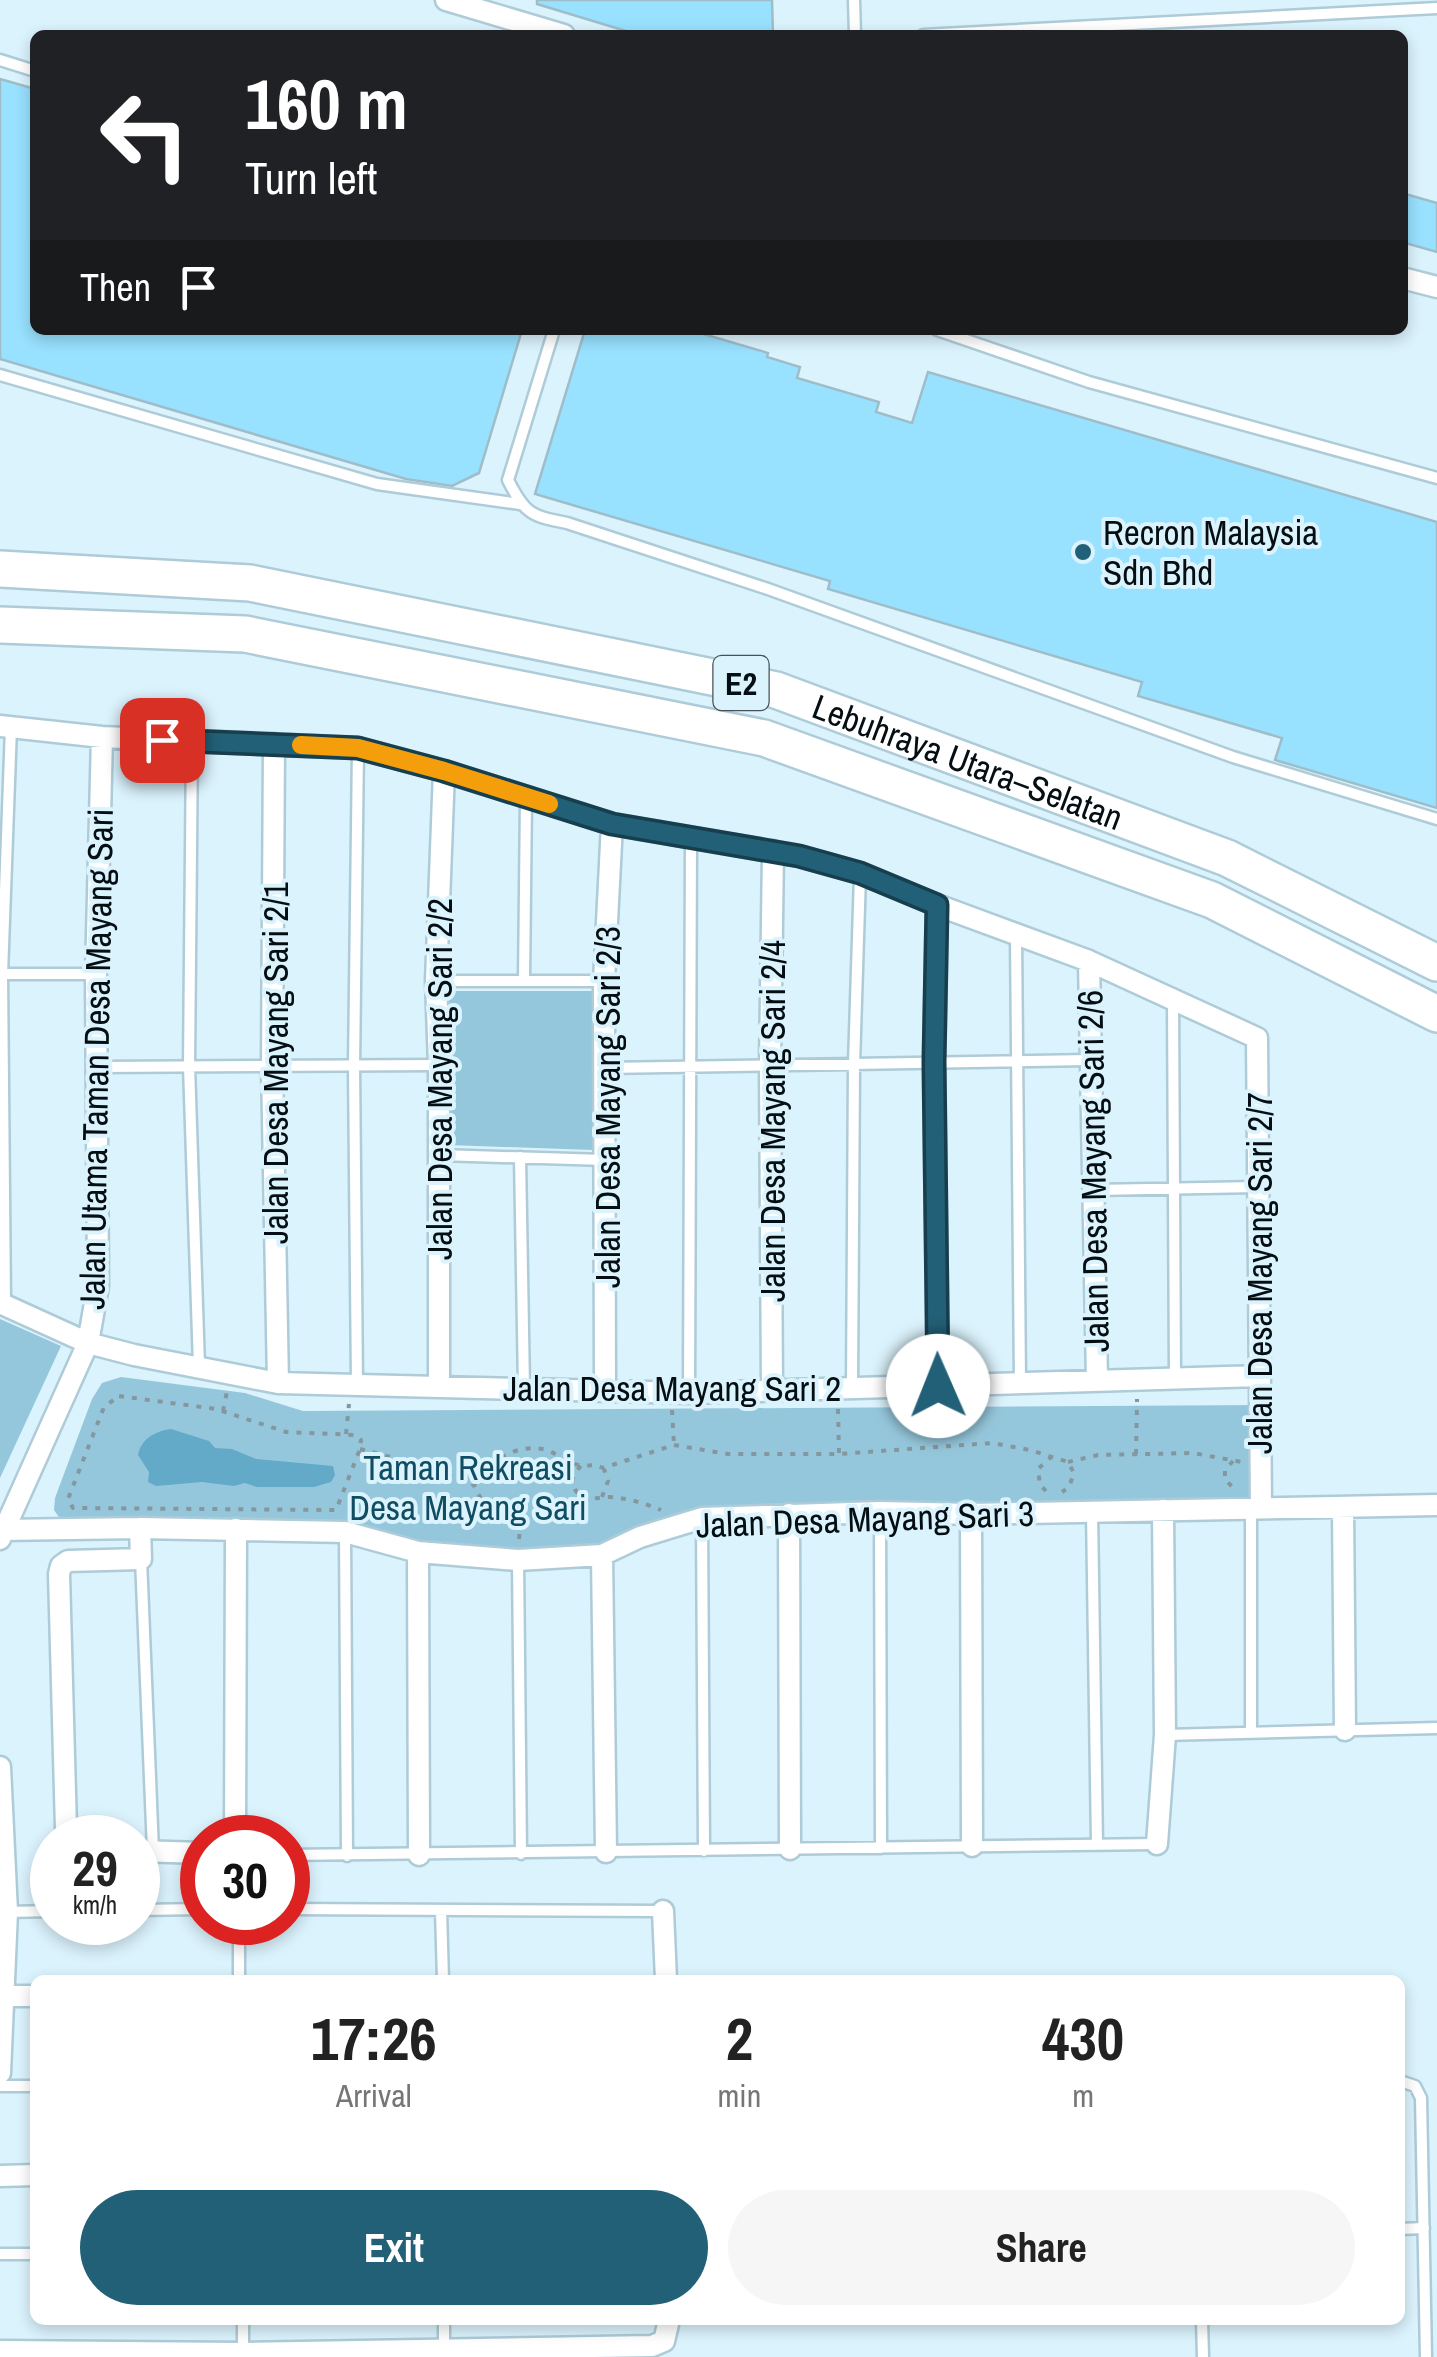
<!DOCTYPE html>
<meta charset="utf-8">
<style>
:root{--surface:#fff;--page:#f6f6f6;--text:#222;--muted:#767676;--accent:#226077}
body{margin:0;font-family:"Archivo Narrow",sans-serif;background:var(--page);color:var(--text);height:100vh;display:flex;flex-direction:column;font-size:38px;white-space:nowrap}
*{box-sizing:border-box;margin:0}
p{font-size:32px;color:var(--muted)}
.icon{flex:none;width:55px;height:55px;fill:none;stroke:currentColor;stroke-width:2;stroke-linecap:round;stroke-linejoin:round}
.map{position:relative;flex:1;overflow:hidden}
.side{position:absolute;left:30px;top:1975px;width:1375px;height:350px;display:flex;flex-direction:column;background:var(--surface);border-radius:15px;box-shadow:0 5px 15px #0003}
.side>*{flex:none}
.banner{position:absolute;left:30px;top:30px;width:1378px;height:305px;border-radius:15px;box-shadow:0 5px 15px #0003;background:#202124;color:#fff;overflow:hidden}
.speed{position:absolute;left:30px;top:1815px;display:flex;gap:20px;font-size:50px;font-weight:700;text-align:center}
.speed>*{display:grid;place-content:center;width:130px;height:130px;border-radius:50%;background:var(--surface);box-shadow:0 5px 15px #0003;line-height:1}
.speed small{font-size:25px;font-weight:400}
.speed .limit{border:15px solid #d22;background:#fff;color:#111}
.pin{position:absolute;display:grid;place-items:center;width:85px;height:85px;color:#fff;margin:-42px;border-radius:20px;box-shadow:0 5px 15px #0006}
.me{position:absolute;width:110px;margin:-55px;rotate:359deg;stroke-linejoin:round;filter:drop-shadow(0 0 8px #0008)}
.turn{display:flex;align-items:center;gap:35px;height:210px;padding:0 50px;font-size:45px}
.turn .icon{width:130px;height:130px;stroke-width:2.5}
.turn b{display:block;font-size:70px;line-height:85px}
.then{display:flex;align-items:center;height:95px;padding:0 50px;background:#0003;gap:20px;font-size:38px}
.eta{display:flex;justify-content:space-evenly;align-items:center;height:170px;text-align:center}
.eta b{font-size:60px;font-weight:700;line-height:70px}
.button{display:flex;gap:20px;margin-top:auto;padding:20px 50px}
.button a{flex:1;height:115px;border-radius:60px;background:var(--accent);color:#fff;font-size:40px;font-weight:700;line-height:115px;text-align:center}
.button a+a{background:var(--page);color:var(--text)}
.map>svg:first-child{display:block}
.green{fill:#95c7dc}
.water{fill:#62aac7}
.building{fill:#98e1ff;stroke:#9fbdc9;stroke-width:2.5}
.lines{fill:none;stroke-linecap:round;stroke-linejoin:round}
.service-casing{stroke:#aecbd8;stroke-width:15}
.minor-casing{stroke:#aecbd8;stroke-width:25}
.motorway-casing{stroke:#aecbd8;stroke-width:40}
.path{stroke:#85979e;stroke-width:4;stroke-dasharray:5 8;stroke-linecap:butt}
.service{stroke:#fff;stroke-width:10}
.minor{stroke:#fff;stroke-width:20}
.motorway{stroke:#fff;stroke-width:35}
.route-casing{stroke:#163e4d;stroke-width:25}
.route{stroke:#226077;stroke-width:18}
.slow{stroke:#f59e0b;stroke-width:18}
.poi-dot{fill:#226077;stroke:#dbf3fd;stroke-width:4}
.labels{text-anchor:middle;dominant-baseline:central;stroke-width:8;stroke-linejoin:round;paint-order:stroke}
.shield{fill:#dbf3fd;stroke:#455358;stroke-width:2.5}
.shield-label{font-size:32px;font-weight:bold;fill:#050e12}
.poi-label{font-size:35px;fill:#050e12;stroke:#dbf3fd;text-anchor:start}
.street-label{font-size:35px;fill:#050e12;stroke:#dbf3fd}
.park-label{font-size:35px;fill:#104d62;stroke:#dbf3fd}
</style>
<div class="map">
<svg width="1437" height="2357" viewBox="0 0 1437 2357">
<rect width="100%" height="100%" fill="#dbf3fd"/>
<path class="green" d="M448,991H592L593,1150L448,1145Z
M0,1319L61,1346L0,1478Z
M121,1377L245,1393L303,1411L1261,1405L1264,1515L715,1519L601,1559L462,1564L347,1527L63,1523L54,1510L55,1498L92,1399L102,1383Z"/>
<path class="water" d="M171,1429L209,1441L215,1448L232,1449L256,1459L333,1466L335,1475L331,1482L314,1487H257L245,1483L234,1486L202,1482L156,1486L148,1482L149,1472L138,1455C141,1439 155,1431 171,1429Z"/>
<path class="building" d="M537,0H772L773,35H639L537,4Z
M0,79L35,89V330H522L479,473L452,486L406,479L0,359Z
M1402,193L1437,203V252L1402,242Z
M585,330H690L768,353L767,357L800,367L797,378L879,402L876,412L912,423L928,372L1437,522V808L1275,760L1282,738L1138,696L1142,682L828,589L830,581L535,494Z"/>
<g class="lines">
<g class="service-casing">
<path id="service" d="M854,0L855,35
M923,35L1437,8
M0,60L35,71
M554,330L508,480C525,514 531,516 567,523L768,589L1233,757L1437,819
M937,330L1089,382L1437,478
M0,375L377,484L520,504
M192,741L189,1066L199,1366
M1016,935L1020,1383
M0,974H96
M524,980L526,798
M436,981H604
M1173,1000L1175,1378
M98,1067L438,1065
M605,1068L1090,1060
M439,1155L605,1160
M520,1157L524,1388
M1094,1190L1258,1187
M5,1304L2,974L11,727
M357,1385L354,1066L358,748
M852,1388L854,1064L860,875
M689,1393L691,837
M1251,1509V1733
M1092,1511L1097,1845
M880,1512L881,1848
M702,1518L704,1851
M345,1532L347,1856
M141,1559L153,1851
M518,1560L521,1854
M1165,1735L1437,1728
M288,1855L1157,1844
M288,1909L663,1911
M138,1910L202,1909
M441,1910L443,1980
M7,1912L52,1911
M239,1922V1980
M1400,2081L1415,2086L1421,2098L1426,2357
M0,2086H35
M1400,2229L1424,2228
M0,2254H35
M243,2320V2353
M444,2320V2349
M1202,2320L1203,2357"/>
</g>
<g class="minor-casing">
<path id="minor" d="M446,0L564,35
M1402,278L1437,287
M0,726L102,737L358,748L444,771L612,824L799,856L860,873L937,905L1089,961L1257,1038L1261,1508
M274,744L272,1066L278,1383
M937,905L934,1063L938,1386
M1089,961L1097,1381
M0,1303L88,1343L134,1355L278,1383L689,1393L1260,1376
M439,1387V1065L436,981L444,771
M605,1391L604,981L612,824
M772,1391L770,1065L773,851
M1343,1507L1345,1730
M789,1514L790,1849
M971,1514L972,1846
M2,1530L140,1528L345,1532L418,1552L518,1560L602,1555L640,1537L702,1518L880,1512L971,1514L1437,1505
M0,1539L88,1343L98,1286L96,974L102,737
M418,1552L419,1855
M602,1555L606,1852
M0,1767L7,1912L0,2073
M69,1838L66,1829L59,1574L61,1566L68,1561L141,1559L140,1528
M235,1838L236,1529
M1157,1844L1165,1735L1163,1510
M138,1851L202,1853
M663,1911L666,1980
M3,1996H35
M0,2176L35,2175
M0,2351L243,2353L652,2346L664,2341L669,2320"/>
</g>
<g class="motorway-casing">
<g id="motorway">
<path id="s1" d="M0,569L250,583L776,690L1227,858L1437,963"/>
<path d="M0,625L245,634L764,738L1212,900L1437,1014"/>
</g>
</g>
<path class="path" d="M119,1396L216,1409L286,1432L356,1435L361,1440L360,1449L336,1510L73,1508L68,1499L104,1407Z
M838,1409L839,1454
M672,1410L674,1445
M223,1411L227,1391
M346,1434L349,1404
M360,1449L425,1466L474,1485C485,1516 517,1523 547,1517C559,1514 572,1504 583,1498C593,1500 599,1497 609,1497C628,1498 643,1503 661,1510
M1136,1454L1137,1399
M1233,1461L1225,1470V1480L1234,1488
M1068,1462L1098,1455L1193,1453L1242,1462
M581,1466C569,1477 570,1488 583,1498
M474,1485C489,1463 513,1444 542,1449C555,1451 566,1463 579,1465C589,1467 593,1463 603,1468L674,1445L728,1454H839L992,1443L1030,1450L1068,1462L1074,1473L1069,1487L1062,1492
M1046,1491L1040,1485L1038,1469L1051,1457
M602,1497L608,1481L604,1469
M519,1539L521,1518"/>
<use href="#service" class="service"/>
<use href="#minor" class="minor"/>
<use href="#motorway" class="motorway"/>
</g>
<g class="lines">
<g class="route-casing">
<path id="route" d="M162,740L358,748L444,771L612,824L799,856L860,873L937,905L934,1062L938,1386"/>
</g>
<use href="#route" class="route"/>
<path class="slow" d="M301,745L358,748L444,771L549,804"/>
</g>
<circle class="poi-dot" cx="1083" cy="552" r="10"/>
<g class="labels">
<rect class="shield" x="713.5" y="656" width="55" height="54" rx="8"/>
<g class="shield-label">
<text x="741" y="683">E2</text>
</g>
<g class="poi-label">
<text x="1103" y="532">Recron Malaysia<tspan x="1103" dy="40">Sdn Bhd</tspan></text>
</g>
<g class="street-label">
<text stroke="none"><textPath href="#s1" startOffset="992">Lebuhraya Utara–Selatan</textPath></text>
<text transform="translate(96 1059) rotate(-89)">Jalan Utama Taman Desa Mayang Sari</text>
<text transform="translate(275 1063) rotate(-90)">Jalan Desa Mayang Sari 2/1</text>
<text transform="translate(439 1079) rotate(-90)">Jalan Desa Mayang Sari 2/2</text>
<text transform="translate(607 1107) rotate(-90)">Jalan Desa Mayang Sari 2/3</text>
<text transform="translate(772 1121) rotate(-90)">Jalan Desa Mayang Sari 2/4</text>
<text transform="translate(1093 1171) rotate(-91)">Jalan Desa Mayang Sari 2/6</text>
<text transform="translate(1259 1273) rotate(-90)">Jalan Desa Mayang Sari 2/7</text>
<text x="672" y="1388">Jalan Desa Mayang Sari 2</text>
<text transform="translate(865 1519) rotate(-2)">Jalan Desa Mayang Sari 3</text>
</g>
<g class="park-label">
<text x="468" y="1467">Taman Rekreasi<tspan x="468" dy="40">Desa Mayang Sari</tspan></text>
</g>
</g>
</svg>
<div class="speed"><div>29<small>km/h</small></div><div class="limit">30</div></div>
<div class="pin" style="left:162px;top:740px;background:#d93025"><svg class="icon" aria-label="arrive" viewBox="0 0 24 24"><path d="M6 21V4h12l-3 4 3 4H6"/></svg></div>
<svg class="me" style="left:938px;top:1386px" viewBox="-20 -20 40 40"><circle r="19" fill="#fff"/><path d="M0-13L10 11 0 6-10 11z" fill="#226077"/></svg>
<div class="banner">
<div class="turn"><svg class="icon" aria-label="left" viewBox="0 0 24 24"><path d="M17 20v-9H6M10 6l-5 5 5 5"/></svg><div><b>160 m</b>Turn left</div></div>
<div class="then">Then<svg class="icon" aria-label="arrive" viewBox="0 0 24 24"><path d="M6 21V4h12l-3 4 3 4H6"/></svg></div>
</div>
<section class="side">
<div class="eta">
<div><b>17:26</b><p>Arrival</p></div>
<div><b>2</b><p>min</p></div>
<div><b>430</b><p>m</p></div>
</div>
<div class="button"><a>Exit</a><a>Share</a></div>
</section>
</div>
